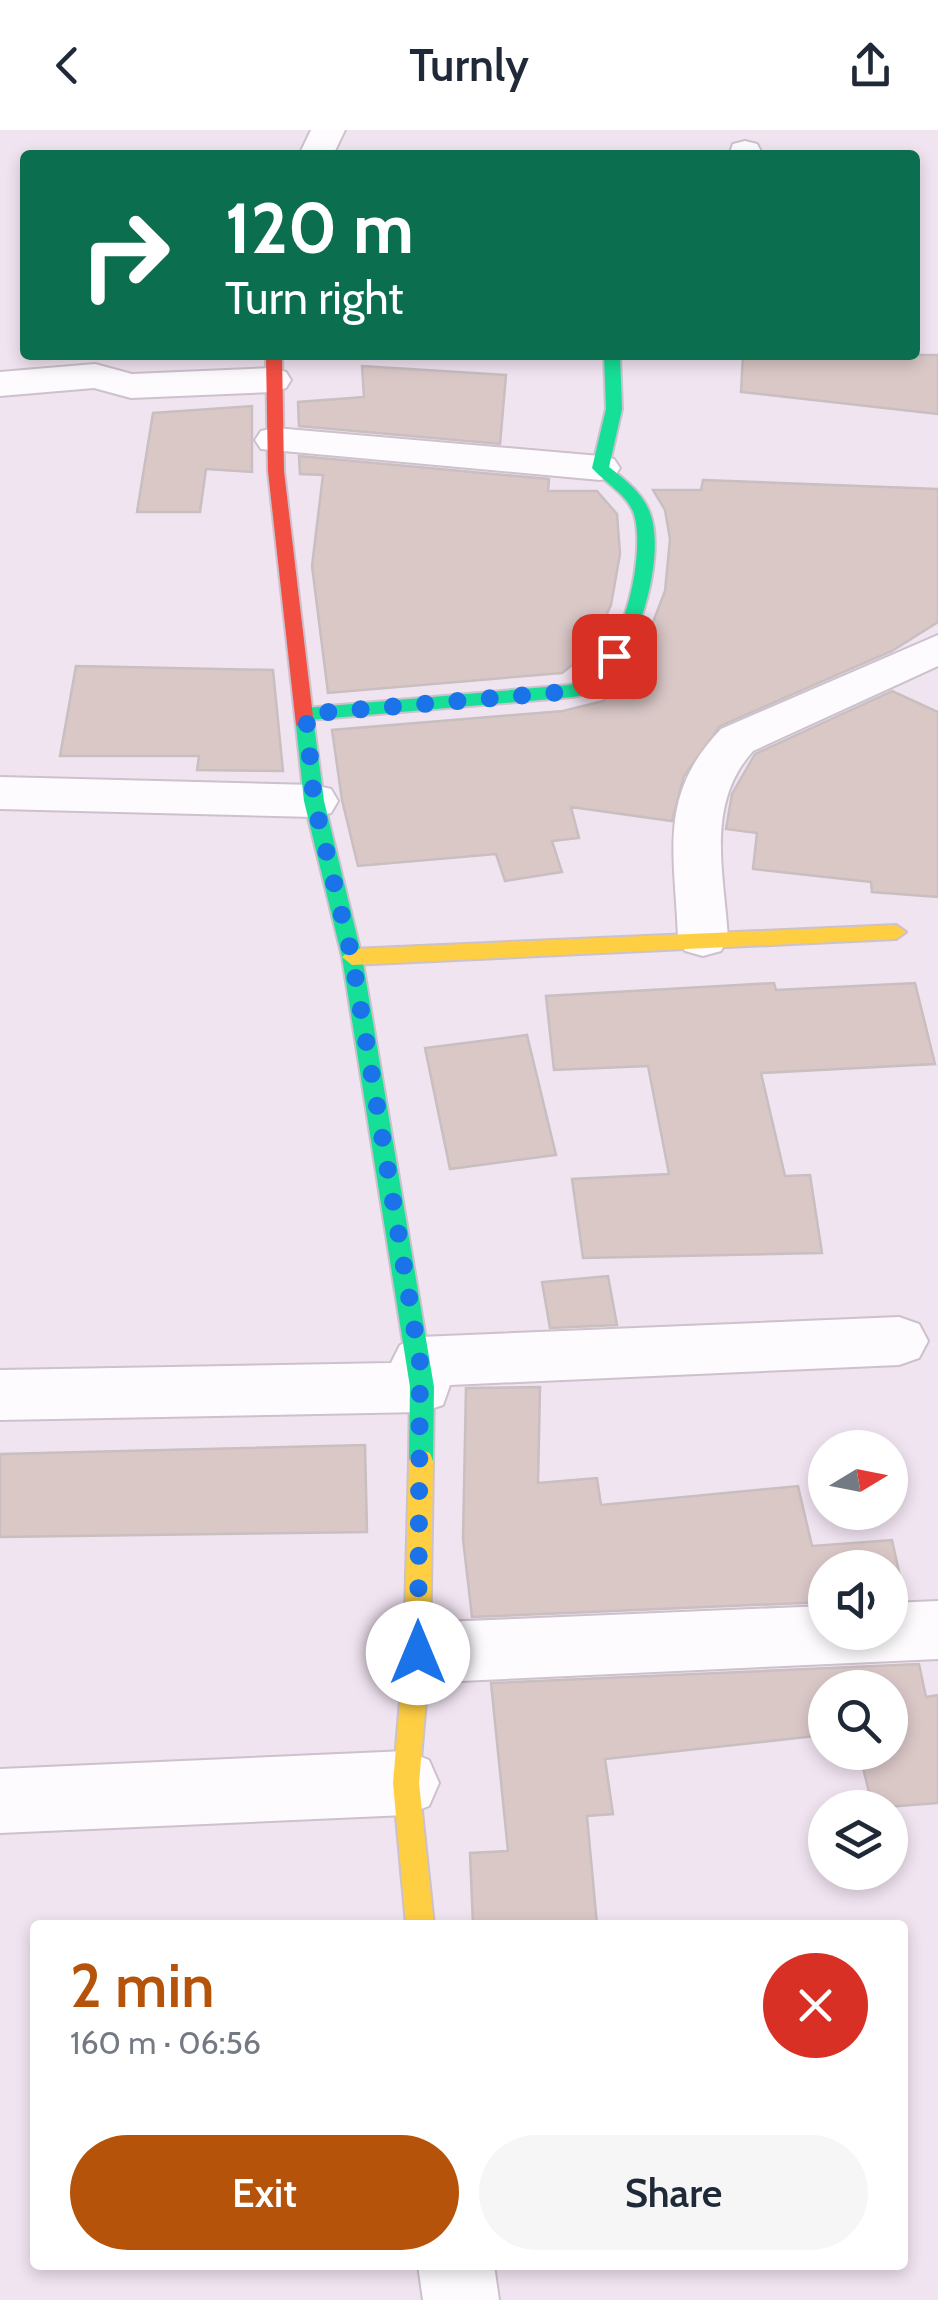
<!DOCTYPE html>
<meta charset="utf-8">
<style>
:root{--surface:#fff;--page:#f6f6f7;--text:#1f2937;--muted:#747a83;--accent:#b45309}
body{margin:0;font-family:Cabin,sans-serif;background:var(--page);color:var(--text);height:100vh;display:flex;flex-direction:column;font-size:38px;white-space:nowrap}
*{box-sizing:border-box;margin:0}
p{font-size:32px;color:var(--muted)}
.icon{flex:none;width:55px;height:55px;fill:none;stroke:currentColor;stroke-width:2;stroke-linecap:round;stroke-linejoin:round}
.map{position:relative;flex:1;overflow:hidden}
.sheet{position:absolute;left:30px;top:1790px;width:878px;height:350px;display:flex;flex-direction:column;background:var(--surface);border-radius:10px;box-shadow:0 5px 15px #0003}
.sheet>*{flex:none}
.banner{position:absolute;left:20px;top:20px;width:900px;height:210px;border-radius:10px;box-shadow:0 5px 15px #0003;background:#0b6e4f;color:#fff;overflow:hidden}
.needle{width:65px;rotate:80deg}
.tools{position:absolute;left:808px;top:1300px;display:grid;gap:20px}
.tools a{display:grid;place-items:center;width:100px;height:100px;border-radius:50%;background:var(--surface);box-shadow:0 5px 15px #0003;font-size:50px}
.pin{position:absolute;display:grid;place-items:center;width:85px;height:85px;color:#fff;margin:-42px;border-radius:20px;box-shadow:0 5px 15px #0006}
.me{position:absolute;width:110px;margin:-55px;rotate:0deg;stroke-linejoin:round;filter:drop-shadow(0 0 8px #0008)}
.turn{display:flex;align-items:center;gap:35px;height:210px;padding:0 40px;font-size:45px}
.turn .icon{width:130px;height:130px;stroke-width:2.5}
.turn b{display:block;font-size:70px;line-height:85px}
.round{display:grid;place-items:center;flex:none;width:105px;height:105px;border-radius:52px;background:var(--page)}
.headline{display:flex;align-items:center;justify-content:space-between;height:170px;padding:0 40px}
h1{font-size:60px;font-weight:600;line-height:75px;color:var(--accent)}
.primary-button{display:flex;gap:20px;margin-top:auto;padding:20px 40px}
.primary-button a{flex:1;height:115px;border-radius:60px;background:var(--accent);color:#fff;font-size:40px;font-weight:600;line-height:115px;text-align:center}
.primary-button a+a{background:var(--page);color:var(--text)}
header{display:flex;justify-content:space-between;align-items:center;height:130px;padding:0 40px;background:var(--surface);font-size:45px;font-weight:600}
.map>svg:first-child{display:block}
.building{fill:#dac8c7;stroke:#c9bec0;stroke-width:2.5}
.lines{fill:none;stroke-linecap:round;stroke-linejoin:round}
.street-casing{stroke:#ccc1cc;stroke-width:4}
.fast-casing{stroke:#ccc1cc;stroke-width:4}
.slow-casing{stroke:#ccc1cc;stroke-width:4}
.jam-casing{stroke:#ccc1cc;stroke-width:4}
.street{fill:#fdfbfd;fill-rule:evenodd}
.fast{fill:#16e098;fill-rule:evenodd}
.slow{fill:#ffcf43;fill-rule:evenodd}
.jam{fill:#f24e42;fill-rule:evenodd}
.route{stroke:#1a73e8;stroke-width:18;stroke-dasharray:0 32.4}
</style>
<header><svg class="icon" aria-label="back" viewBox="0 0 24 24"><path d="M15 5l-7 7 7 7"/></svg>Turnly<svg class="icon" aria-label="share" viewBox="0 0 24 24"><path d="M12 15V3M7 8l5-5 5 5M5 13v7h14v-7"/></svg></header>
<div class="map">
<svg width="938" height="2170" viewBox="0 0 938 2170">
<rect width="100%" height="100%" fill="#f1e4f1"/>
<path class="building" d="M743,225H938V284L741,262Z
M362,236L506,245L500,314L299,296L298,272L364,267Z
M252,276V342L206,339L200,382H137L153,283Z
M299,326L549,349L548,361H597L617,384L620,424L611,475L590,521L562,543L328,563L312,436L323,345L300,344Z
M703,350L938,359V492L892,521L720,596L684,646L672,691L571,677L579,708L552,711L562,742L505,751L496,724L358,736L342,670L332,600L563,581L603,571L635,539L665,461L670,409L665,380L653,360H701Z
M76,536L273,540L283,641L197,640L199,626H60Z
M892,561L938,582V767L872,762L871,752L753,739L757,703L726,699L732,664L755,624Z
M774,853L776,860L915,853L935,934L761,943L785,1046L810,1045L822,1123L583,1128L572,1049L669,1044L648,936L554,940L546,866Z
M527,905L556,1025L450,1039L425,918Z
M608,1146L617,1195L550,1198L542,1152Z
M540,1257L538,1353L597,1348L601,1375L798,1356L812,1416L892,1410L905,1469H890V1438H825V1472L472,1487L463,1409L466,1258Z
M365,1315L367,1402L0,1407V1324Z
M919,1534L926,1567L938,1565V1673L873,1678L859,1622H890V1558H825V1605L605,1629L613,1684L587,1686L597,1795H473L470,1723L508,1721L491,1553Z"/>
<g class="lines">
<g class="street-casing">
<path id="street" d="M311,0H345L333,25H299Z
M745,11L757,14L763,25H729L733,14Z
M95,234L132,244L272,238L286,242L291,250L286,258L272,262L131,268L94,258L0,266V242Z
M275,298L600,326L614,329L620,338L614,347L600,350L261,319L255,310L261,301Z
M938,505V536L753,621C705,674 724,742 728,808L721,821L703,826L685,821L678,808C675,723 657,666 721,599Z
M0,647L314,655L331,659L338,671L331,683L314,687L0,679Z
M899,1187L919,1194L928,1211L919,1228L899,1235L450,1255L443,1275L422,1282L0,1290V1240L391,1233L400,1215L420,1207Z
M938,1471V1529L417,1553L395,1544L385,1523L395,1502L417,1493L825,1476V1502H890V1473Z
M406,1621L429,1630L439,1653L429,1676L406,1685L0,1703V1639Z
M418,2135H494L499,2170H423Z"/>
</g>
<g class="fast-casing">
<path id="fast" d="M604,225H620L622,279L609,337C624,349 643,363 650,383C667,428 636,536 593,561C585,566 573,567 563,568L309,590L314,595L324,671L362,827L434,1257L433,1331L430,1339L421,1342L412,1339L409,1331L410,1257L342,827L304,671L296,595L303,589L297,584L306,578L569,555C620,546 647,427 634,384C627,364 605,353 592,338L606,279Z"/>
</g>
<g class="slow-casing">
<path id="slow" d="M896,795L906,802L896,809L352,835L342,827L352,819Z
M421,1320L430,1323L433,1331L430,1523L419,1653L434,1795H406L393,1653L404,1523L409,1331L412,1323Z"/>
</g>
<g class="jam-casing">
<path id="jam" d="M266,225H282L284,341L314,595L305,601L296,595L268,341Z"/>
</g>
<use href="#street" class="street"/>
<use href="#fast" class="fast"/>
<use href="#slow" class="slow"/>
<use href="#jam" class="jam"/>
</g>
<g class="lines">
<path class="route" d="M418,1523L420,1232L352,827L314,671L306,584L563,562L586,556L614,526"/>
</g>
</svg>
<div class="tools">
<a><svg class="needle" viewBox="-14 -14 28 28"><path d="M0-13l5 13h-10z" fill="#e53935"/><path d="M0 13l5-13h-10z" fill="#747a83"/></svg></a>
<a><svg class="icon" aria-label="sound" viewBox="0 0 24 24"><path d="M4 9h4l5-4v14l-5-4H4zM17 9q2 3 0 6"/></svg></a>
<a><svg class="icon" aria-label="search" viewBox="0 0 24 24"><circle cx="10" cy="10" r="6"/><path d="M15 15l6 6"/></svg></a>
<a><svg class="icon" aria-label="layers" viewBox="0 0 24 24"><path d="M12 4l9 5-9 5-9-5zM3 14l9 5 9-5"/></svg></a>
</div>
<div class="pin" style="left:614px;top:526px;background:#d93025"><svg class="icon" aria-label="arrive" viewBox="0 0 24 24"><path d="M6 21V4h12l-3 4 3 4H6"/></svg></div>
<svg class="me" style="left:418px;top:1523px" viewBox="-20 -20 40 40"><circle r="19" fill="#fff"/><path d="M0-13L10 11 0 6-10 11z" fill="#1a73e8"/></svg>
<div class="banner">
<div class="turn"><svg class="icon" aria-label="right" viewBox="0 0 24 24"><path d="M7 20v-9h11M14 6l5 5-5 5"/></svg><div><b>120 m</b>Turn right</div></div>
</div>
<section class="sheet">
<div class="headline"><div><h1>2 min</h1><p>160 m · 06:56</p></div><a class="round" style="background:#d93025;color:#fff"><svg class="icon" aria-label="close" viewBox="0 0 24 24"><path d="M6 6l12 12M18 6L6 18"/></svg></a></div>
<div class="primary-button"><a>Exit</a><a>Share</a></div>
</section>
</div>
